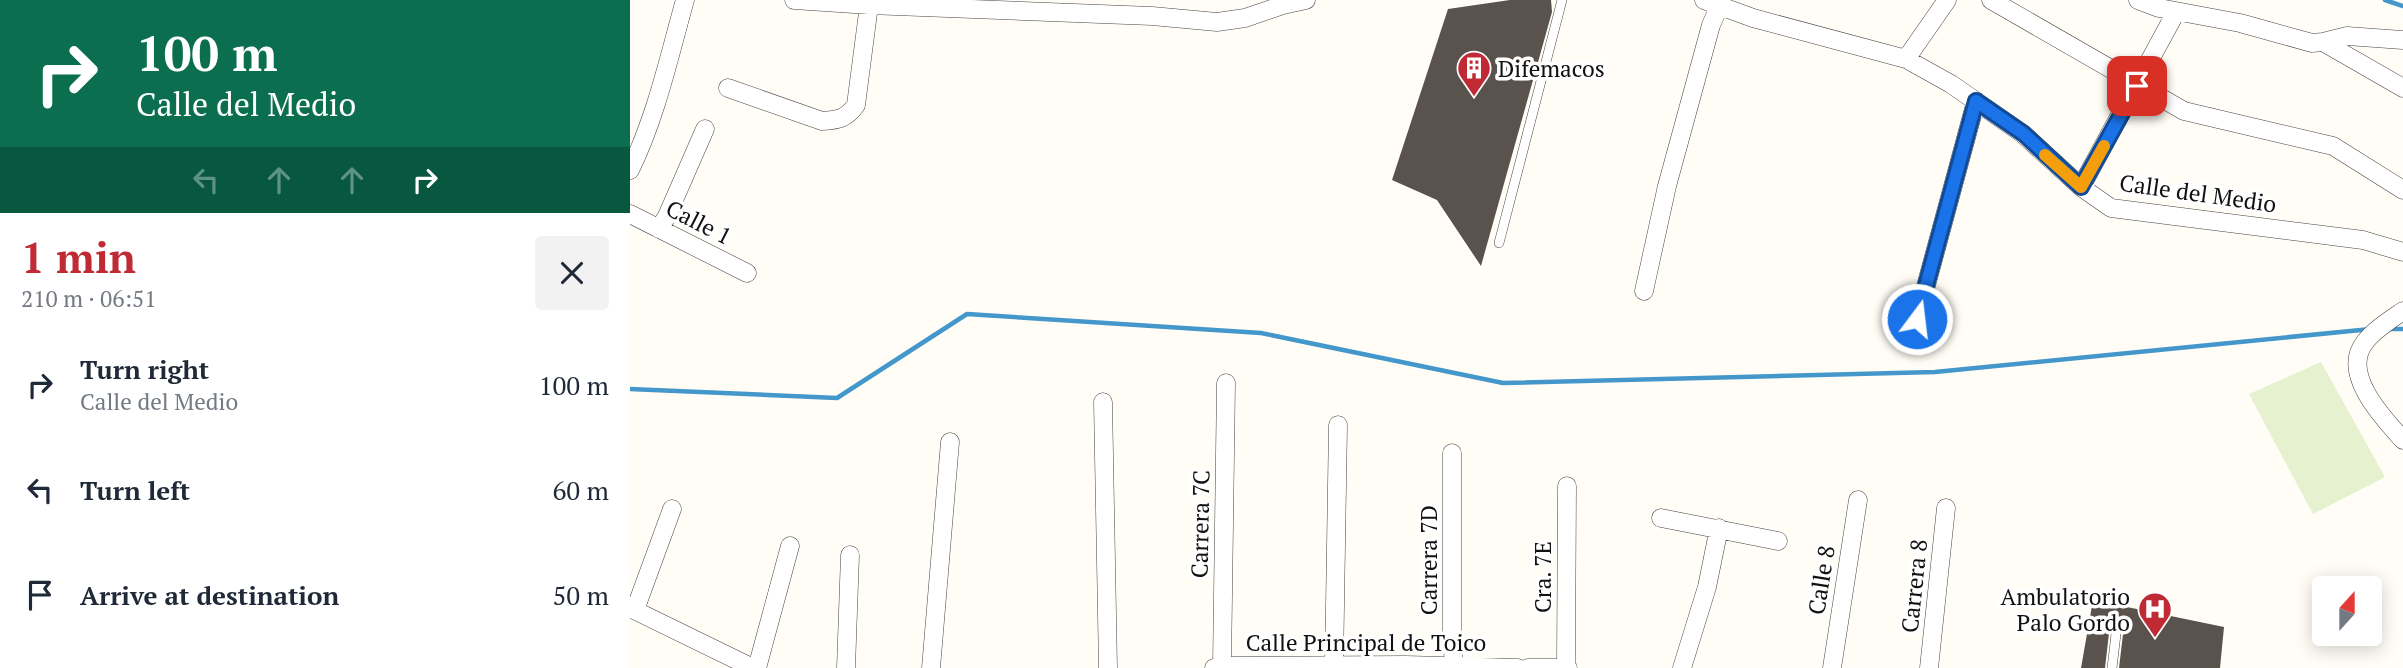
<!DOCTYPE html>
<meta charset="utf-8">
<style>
:root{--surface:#fff;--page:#f2f2f3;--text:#1f2937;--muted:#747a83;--accent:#bf2a34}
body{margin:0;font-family:"PT Serif",serif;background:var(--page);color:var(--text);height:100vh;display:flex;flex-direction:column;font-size:26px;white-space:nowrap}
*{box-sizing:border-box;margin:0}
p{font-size:23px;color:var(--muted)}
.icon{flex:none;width:38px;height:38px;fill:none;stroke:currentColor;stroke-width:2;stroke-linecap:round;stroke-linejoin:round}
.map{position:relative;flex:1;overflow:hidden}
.panel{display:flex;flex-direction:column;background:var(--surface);width:630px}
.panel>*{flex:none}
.top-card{background:#0b6e4f;color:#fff;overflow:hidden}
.needle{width:46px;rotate:21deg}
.controls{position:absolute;left:1682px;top:576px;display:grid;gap:14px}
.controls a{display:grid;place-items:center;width:70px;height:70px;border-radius:7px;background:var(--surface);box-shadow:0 4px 18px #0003;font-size:35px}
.pin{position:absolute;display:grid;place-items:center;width:60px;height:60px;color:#fff;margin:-30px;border-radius:14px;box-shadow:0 4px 10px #0006}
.me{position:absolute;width:77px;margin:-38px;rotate:15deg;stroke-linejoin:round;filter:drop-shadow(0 0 5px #0008)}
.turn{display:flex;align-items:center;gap:24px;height:147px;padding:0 21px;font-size:32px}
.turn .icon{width:91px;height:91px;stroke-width:2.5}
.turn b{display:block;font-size:49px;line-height:60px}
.lanes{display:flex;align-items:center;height:66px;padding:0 21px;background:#0003;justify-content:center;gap:35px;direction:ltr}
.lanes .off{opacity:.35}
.round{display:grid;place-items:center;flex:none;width:74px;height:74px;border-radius:7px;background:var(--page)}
.summary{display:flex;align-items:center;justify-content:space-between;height:119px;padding:0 21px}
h1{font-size:42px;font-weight:700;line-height:52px;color:var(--accent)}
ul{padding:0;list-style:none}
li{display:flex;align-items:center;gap:21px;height:105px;padding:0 21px}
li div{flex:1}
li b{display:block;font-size:26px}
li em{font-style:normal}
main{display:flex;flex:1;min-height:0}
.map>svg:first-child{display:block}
.pitch{fill:#e6f1d0}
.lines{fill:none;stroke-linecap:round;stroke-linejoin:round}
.stream{stroke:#4397cb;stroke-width:4.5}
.building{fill:#59524d}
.lane-casing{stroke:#444;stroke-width:10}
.street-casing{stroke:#444;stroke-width:19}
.lane{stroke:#fff;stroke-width:9}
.street{stroke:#fff;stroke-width:18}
.route-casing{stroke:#114b97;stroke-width:18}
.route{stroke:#1a73e8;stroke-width:12}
.slow{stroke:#f59e0b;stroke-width:12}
.labels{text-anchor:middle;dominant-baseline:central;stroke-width:7;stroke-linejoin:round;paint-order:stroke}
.poi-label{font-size:23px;fill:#111;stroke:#fff;text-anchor:start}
.street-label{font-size:23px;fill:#111;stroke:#fff}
</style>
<main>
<section class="panel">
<div class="top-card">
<div class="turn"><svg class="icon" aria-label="right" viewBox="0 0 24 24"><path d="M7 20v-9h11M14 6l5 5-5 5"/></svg><div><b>100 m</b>Calle del Medio</div></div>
<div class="lanes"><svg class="icon off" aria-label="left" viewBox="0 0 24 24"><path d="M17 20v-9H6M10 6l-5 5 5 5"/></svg><svg class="icon off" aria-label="ahead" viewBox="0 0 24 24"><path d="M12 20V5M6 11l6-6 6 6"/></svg><svg class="icon off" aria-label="ahead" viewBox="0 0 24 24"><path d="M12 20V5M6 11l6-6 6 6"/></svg><svg class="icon" aria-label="right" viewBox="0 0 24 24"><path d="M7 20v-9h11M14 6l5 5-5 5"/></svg></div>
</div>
<div class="summary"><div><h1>1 min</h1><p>210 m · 06:51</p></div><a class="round"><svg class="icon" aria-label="close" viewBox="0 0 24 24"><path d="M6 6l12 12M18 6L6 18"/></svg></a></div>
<ul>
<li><svg class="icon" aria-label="right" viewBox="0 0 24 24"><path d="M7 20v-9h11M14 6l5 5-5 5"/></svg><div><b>Turn right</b><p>Calle del Medio</p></div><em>100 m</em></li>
<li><svg class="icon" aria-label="left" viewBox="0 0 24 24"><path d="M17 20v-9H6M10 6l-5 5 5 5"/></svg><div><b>Turn left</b></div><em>60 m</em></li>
<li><svg class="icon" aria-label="arrive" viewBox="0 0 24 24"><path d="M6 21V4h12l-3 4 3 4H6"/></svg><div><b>Arrive at destination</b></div><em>50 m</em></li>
</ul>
</section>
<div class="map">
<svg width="1773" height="668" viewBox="0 0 1773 668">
<rect width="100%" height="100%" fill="#fffdf5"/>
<path class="pitch" d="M1691,362L1755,477L1683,514L1619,394Z"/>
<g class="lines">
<path class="stream" d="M1755,0L1773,6
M1760,329H1773
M0,389L207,398L337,314L631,333L873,383L1305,372L1741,329"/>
</g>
<path class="building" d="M880,0H921L922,12L851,266L807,200L762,180L818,9Z
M1463,600L1594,627L1590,668H1489L1493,634L1491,629L1486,627L1479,633L1475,668H1451Z"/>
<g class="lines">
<g class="lane-casing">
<path id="lane" d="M869,243L932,0
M1482,668L1486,634"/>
</g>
<g class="street-casing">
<path id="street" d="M164,0L239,5L522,16L587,22L615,18L653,5L676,0
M1074,0L1123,18L1276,59L1321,84L1393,134L1451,187L1481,208L1733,240L1773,252
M1361,0L1554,111L1703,146L1773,190
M1508,0L1529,8L1610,23L1682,43L1693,42L1773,88
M1693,42L1717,36L1773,40
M1276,59L1317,0
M98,88L192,121C208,120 216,119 226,105L239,5
M0,170C26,117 39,57 55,0
M1451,187L1546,12
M0,214L117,273
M29,229L37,216L75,129
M1014,291L1037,186L1081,25L1089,7
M1773,311C1760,320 1744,330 1735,342C1710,373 1753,418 1773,440
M1287,319L1346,101
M473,402L478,668
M822,453V633L824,667
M1031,518L1148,541
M0,608L123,668
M5,610L42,509
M592,666L596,383
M704,666L708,425
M127,668L160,546
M216,668L220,555
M301,668L320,442
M584,668L592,666L775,665L888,668
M898,668H938
M936,668L937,486
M1052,668L1077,587L1089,528
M1202,668L1228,500
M1299,668L1316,508"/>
</g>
<use href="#lane" class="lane"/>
<use href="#street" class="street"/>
</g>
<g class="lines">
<g class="route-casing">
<path id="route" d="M1287,319L1346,101L1394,134L1451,187L1507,86"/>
</g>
<use href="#route" class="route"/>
<path class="slow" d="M1415,155L1451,187L1474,146"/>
</g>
<defs>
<g id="building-pin" transform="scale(1.75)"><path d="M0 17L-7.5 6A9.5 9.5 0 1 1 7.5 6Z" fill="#bf2a34" stroke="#fff"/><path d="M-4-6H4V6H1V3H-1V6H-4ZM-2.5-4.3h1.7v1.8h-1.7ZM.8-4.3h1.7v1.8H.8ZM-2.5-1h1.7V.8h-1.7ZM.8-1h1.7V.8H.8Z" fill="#fff"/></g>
<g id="hospital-pin" transform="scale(1.75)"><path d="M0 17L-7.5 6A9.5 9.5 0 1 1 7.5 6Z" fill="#bf2a34" stroke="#fff"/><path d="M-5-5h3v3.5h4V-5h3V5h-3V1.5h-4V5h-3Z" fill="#fff"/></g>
</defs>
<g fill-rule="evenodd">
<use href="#building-pin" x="844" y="68"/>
<use href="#hospital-pin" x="1525" y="609"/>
</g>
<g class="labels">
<g class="poi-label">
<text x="868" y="68">Difemacos</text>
<text x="1500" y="596" text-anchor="end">Ambulatorio<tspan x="1500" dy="26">Palo Gordo</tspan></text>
</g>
<g class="street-label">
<text transform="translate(1568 193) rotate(8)">Calle del Medio</text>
<text transform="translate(69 222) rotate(27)">Calle 1</text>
<text transform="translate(570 524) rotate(-89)">Carrera 7C</text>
<text transform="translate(798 560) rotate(-90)">Carrera 7D</text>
<text transform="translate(912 577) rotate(-90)">Cra. 7E</text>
<text transform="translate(1191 580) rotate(-81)">Calle 8</text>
<text transform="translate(1284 586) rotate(-84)">Carrera 8</text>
<text x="736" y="642">Calle Principal de Toico</text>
</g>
</g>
</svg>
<div class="controls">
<a><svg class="needle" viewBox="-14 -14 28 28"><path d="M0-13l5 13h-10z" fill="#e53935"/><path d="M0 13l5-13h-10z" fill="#747a83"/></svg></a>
</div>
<div class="pin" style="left:1507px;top:86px;background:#d93025"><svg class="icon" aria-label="arrive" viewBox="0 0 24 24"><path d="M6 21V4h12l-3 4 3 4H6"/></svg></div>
<svg class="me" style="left:1287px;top:319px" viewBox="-20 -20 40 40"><circle r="17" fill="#1a73e8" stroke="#fff" stroke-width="3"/><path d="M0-11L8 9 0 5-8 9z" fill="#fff"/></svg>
</div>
</main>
